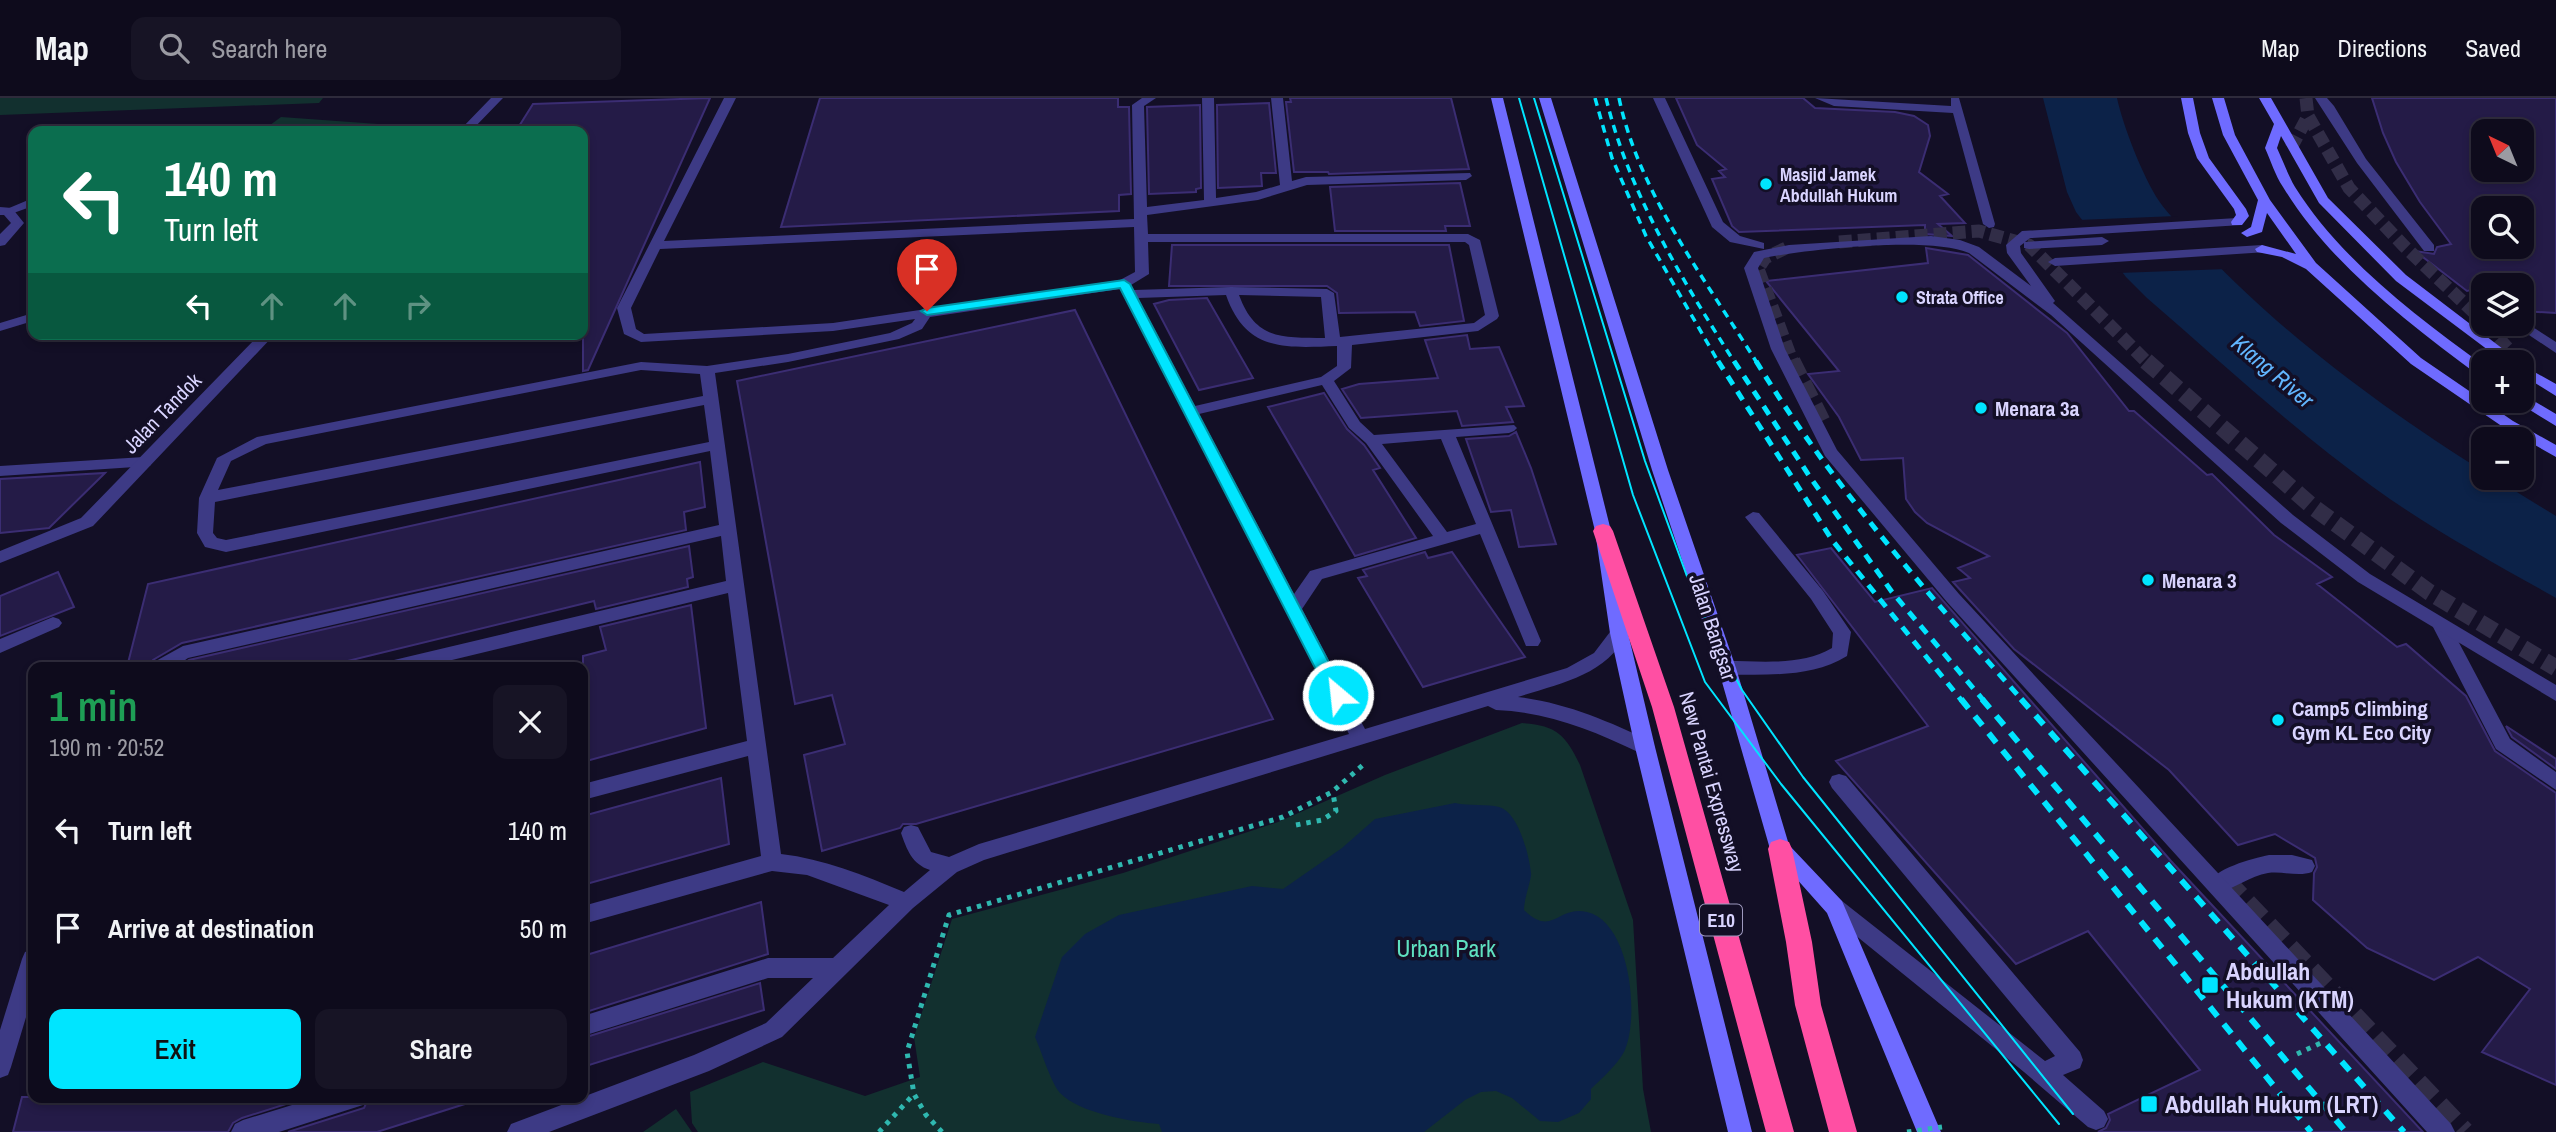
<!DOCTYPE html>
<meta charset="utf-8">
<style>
:root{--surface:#0e0b1c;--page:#171425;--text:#f1f3f6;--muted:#9b9ba3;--line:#2e2b3b;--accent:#00e5ff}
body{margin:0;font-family:"Archivo Narrow",sans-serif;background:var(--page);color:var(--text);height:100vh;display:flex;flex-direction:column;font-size:26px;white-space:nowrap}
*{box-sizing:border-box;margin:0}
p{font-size:23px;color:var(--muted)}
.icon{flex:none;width:38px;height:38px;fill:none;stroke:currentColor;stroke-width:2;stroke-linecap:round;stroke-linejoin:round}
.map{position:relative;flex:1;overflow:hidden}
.drawer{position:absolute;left:28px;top:564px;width:560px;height:441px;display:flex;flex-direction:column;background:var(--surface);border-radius:14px;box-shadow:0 4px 10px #0003,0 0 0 2px var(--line)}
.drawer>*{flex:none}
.hud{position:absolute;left:28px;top:28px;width:560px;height:214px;border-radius:14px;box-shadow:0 4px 10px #0003,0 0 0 2px var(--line);background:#0b6e4f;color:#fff;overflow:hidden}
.needle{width:46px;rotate:317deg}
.buttons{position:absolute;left:2471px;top:21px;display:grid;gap:14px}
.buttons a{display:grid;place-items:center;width:63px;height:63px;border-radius:14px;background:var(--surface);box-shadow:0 4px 10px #0003,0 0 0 2px var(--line);font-size:35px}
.pin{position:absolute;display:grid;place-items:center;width:60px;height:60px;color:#fff;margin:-72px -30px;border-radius:50% 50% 50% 0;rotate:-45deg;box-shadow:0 0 7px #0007}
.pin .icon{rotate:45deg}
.me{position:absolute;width:77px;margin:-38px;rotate:332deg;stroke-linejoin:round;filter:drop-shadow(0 0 5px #0008)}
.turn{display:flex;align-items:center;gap:24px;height:147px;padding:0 21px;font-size:32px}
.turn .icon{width:91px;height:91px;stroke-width:2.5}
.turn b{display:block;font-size:49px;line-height:60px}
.lanes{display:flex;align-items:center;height:66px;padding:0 21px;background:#0003;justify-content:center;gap:35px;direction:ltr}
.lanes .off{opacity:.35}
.round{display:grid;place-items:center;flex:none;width:74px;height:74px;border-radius:14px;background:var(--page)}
.headline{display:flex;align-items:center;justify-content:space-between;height:119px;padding:0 21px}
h1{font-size:42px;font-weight:600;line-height:52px;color:#1e9e55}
.primary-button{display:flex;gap:14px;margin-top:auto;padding:14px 21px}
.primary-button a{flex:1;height:80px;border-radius:14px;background:var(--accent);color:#111;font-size:28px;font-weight:600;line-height:80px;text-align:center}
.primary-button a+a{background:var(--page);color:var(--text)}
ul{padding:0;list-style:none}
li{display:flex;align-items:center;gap:21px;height:98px;padding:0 21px}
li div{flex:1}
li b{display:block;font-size:26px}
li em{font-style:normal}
header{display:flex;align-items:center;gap:42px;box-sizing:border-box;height:98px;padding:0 35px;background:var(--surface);border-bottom:2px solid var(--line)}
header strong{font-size:33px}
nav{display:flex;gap:38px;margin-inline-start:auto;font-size:24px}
.search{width:490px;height:63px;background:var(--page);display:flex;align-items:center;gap:18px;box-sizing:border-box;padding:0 24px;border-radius:14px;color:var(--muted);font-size:26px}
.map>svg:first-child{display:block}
.green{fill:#12302f}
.water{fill:#0c2248}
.pier{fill:#130f26}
.building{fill:#241b47;stroke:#3b2d73;stroke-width:2;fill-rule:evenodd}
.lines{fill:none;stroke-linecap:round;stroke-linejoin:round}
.street-tunnel-far2{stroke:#312d47;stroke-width:13;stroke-dasharray:13 6;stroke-linecap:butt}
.street-tunnel-far1{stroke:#312d47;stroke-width:17;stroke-dasharray:17 8;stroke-linecap:butt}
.street-tunnel{stroke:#312d47;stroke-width:21;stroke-dasharray:21 10;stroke-linecap:butt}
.secondary-tunnel{stroke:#312d47;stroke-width:13;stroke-dasharray:13 6;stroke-linecap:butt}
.path{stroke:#2fb8b0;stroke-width:5;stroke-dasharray:4.5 6;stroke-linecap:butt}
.lane{fill:#3d3a85;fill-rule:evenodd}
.street{fill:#3d3a85;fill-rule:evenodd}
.secondary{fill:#6f6bff;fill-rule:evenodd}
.highway{fill:#ff4fa3;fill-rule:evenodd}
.tram{stroke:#00e5ff;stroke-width:2}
.rail-far2{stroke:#00e5ff;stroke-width:3.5;stroke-dasharray:8 6;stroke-linecap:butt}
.rail-far1{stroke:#00e5ff;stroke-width:5;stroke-dasharray:10 8;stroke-linecap:butt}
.rail{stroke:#00e5ff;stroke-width:6;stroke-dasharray:12 10;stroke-linecap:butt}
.path-bridge{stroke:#2fb8b0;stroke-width:5;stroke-dasharray:4.5 6;stroke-linecap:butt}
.route{fill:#00e5ff;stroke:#0095a6;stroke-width:2}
.poi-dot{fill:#00e5ff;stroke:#130f26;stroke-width:2.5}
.labels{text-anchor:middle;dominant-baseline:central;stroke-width:7;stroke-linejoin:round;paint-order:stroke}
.far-poi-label{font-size:18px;font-weight:bold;fill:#d9d4ff;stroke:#130f26;text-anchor:start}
.shield{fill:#130f26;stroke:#9e99be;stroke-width:2}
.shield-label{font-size:19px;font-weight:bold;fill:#d9d4ff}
.poi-label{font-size:21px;font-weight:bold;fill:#d9d4ff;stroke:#130f26;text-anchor:start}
.street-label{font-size:21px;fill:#d9d4ff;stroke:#130f26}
.water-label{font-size:23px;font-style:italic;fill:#62b6ff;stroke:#130f26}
.near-park-label{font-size:24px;fill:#5fe0c0;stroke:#130f26}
.near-poi-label{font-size:24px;font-weight:bold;fill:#d9d4ff;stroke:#130f26;text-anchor:start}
</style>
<header>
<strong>Map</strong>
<div class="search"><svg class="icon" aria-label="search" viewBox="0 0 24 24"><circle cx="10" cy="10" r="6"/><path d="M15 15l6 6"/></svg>Search here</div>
<nav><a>Map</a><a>Directions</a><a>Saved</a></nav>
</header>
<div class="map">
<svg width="2556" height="1034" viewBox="0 0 2556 1034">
<rect width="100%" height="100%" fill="#130f26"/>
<path class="green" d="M0,0H323L319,5L0,17Z
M281,19L392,27L384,33H262Z
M1522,625C1556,627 1566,637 1580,667L1633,822L1643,991L1651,1034H698L692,1025L690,994L763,964L865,998L920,979L914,939L952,821L1123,775L1278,724L1385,677Z
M676,1011L692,1034H643Z"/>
<path class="water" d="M2043,0H2117C2123,28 2143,79 2159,103C2169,118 2185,132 2198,146C2275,231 2386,313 2483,373V380H2494L2556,418V500C2494,465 2431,431 2373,389C2294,332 2221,264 2147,200L2126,179L2076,114L2067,94Z
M1455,705C1469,708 1488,706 1499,709C1518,714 1529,756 1531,775C1532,780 1524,801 1524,812C1553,840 1557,807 1587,814C1631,824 1640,921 1624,954C1617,967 1602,980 1591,991V1001L1579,1015L1558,1024L1540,1023L1512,1000L1496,993L1481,994L1465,1002L1424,1034H1162L1159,1026C1132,1024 1079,1015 1060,995C1051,985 1041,952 1035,939L1062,859L1085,836L1119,817L1252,788L1283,791L1342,750L1375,721Z"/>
<path class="pier" d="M2177,118L2227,171L2118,175L2078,122Z"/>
<path class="building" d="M710,0L588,272L583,273V33H516L533,6Z
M820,0H1118V9H1129L1131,96L1119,97V113L781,129Z
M1290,0H1451L1469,71L1329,76L1328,74H1294L1286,4H1291Z
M1676,0H1803L1815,10L1895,14L1914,18L1928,27L1930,38L1919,74L1948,96L1940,98L1965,125L1938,126L1952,138L1925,136V127L1739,134L1732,128L1712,81L1725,79L1719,73L1726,71L1697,47Z
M2372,0H2556V215L2522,213V187H2483V205L2471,192L2467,193L2415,153L2434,156L2437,149L2451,146L2420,104L2396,64L2383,35ZM2483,33H2522V72H2483ZM2483,110H2522V149H2483Z
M1269,5L1276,75H1261L1262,88L1218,90L1217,7Z
M1200,7L1201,90L1196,91V94L1149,96L1147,9Z
M1460,85L1470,128H1445L1446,133H1335L1330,89Z
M1172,147H1449L1464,223L1420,228L1415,214L1339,215L1337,195L1327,188H1169Z
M1926,150L1968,157L2067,235L2129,313H2134L2207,377L2212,376L2274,437L2332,479L2317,486L2397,549L2406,546L2466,598L2495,653L2556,695V987L2482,954L2530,891L2478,859L2434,882L2367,850L2313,802L2314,775L2317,769L2315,760L2275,736L2238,747L2169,672L2014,551L1953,484L1970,480L1958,470L1989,458L1927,425L1915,414L1906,401L1903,360L1861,362L1839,319L1808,276L1839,273L1766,183L1928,165Z
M1207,200L1253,280L1199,292L1154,206L1169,202Z
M1075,212L1273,621L916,726H903L900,730L822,753L804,657L845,646L832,597L795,606L737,283Z
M1467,237L1470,251L1499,249L1524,308L1506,309L1513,324L1462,328L1457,313L1361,320L1342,291L1359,286L1438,280L1425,242Z
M1324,295L1347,331L1364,347L1380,370L1373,372L1416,440L1355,458L1268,309Z
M1516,334L1531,370L1556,446L1519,449L1511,412L1491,414L1466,341L1509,338Z
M700,364L705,409L684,414L686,432L182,545L153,562L149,569H127L148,486Z
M105,375L49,430L0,435V381Z
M689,448L693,479L687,481L688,489L596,511L594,503L323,569H180L189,562Z
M1831,450L1875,504L1932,490L2171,763L2423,1034H2098L2106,1030L2110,1022L2108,1016L2200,972L2088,833L2016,866L1836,663L1928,628L1797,457Z
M1425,454L1428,460L1452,454L1525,559L1423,589L1358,480L1367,478L1363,472Z
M58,474L74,509L0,538V498Z
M691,507L706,630L583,664V558L606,552L600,529Z
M2506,628L2556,661V671L2512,639Z
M721,680L729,746L583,787V718Z
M761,804L768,856L583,915V858Z
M760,885L764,912L583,969V940Z
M22,999H308L242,1020L233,1025L228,1034H13Z
M369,999H467L468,1005L377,1034H288L364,1010Z"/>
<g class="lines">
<path class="street-tunnel-far2" d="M1839,144L1979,133L2029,147L2148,265
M1786,150L1765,160L1758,171L1793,265"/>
<path class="street-tunnel-far1" d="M1792,263L1824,327
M2146,263L2313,409L2429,494L2556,570"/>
<path class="street-tunnel" d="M2225,783L2464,1034"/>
<path class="secondary-tunnel" d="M2306,0L2308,18L2349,90L2404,148L2483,223
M2291,50L2308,18
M2486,226L2520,264"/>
<path class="path" d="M1296,727L1322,722L1336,713L1333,695
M2297,956L2323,944
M879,1034L914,996
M942,1034L926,1017L914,996L907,954L949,817L1283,719L1332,694L1363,667"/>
<path class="lane" d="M724,0H736L664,143L1134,121L1132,7L1142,0H1156L1144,8L1147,109L1204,102L1202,0H1214L1216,100L1256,94L1280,87L1271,0H1283L1292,83L1306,79L1470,75L1472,78L1466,82L1307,87L1258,102L1147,117L1148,136H1468L1480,142L1499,218L1497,221L1478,233L1352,247L1351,270L1334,283L1360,324L1374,337L1514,327L1517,330L1514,333L1509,335L1456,339L1541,543L1538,548H1526L1480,436L1322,481L1302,511L1365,631L1567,570L1594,555L1613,530H1625L1628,535C1605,578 1561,585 1518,599C1566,605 1608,623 1652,644L1655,649L1652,654L1645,656L1638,654C1592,632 1548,614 1496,612L1488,608L984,762L957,774L913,810L782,939L709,973L549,1034H507L511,1026L694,957L766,925L813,880H768L583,938V918L768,860H833L889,807L807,777L772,773L583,826V808L761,758L748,658L583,702V686L747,643L728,495L423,569H385L388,564L394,562L726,483L721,438L188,560L175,569H151L154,564L183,548L719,427L710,353L226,454L205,449L197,435L199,400L217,360L257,339L641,264L707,268L788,256L890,235L912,225L915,221L833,233L641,244L624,236L617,210ZM1134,129L1135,174L1120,182L833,225L644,236L636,231L631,210L660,151ZM1148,144H1465L1469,147L1485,217L1474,225L1340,239L1334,195L1327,191L1231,189L1134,192L1131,187L1149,176ZM1120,191L1349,636L979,746L949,759L931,754L918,729L911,727L904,729L901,735C907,752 912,766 930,772L904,794C863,777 824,761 781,756L715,275L788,264L899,241L922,231L930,219ZM1226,197C1246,254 1285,250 1337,248V268L1321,279L1195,308L1138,200ZM1239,197L1321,199L1325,240C1283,239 1256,243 1239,197ZM641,272L700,276L703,298L218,392L231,363L266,346ZM1322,287L1349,330L1366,345L1433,438L1310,473L1294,496L1199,316ZM704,307L709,344L226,442L217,440L213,435L215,404ZM1441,341L1476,426L1447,434L1382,346Z
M2315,0H2327L2334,8L2366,61L2434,147V153H2424L2357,65Z
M33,100V108L8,117L2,113Z
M2522,222L2556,244V255L2517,229L2515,226H2522Z
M144,359L152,364L150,368L0,378V368Z
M1753,414L1759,415L1823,493L1851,534L1847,558C1811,580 1769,576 1727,577L1721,575L1718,570L1721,565L1727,563C1762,563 1802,568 1832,550L1833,535L1811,501L1745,419Z
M53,519L59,521L62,525L59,529L0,555V541Z
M2442,523L2448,524L2510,641L2556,674V692L2496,651L2433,529L2436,524Z
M1839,676L1846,678L2080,954L2083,962L2080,970L2063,977L2104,1013L2108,1021L2104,1029L2096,1032L2088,1029L2024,974L1828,815L1825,809L1828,803L1835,800L1842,803L2045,963L2055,958L1832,690L1829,684L1832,678Z
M2269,757H2292L2312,762L2315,768L2312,774C2299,779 2283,773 2268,775C2250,778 2235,790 2217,796L2210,793L2207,787C2215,770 2251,761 2269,757Z
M33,851V896L11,969L8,977L0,980V932L22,861L25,854Z
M318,999H367L363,1007L279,1034H231L235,1026L243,1022Z"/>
<path class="street" d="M491,0H503L471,33H459Z
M1653,0H1665L1723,124L1740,138L1764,145V151L1730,144L1712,129Z
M1815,0L1951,8V0H1959L1995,126L1994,129L1989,130L1983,126L1953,15L1834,8Z
M0,109L12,110L24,125L5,147L0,148V136L11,125L4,117H0Z
M2237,120L2242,121V127L2030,140L2025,144L2102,139L2109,143L2102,147L2029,151L2024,150V145L2020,148L2021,155L2055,203L2053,205L2293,417L2370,476L2556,587V603L2358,484L2281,425L2051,217L1969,155C1931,138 1808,151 1764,160L1758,170L1785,251L1837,352L1959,496L2451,1026L2455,1034H2427L1947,504L1825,358L1771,251L1744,170L1754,154L1789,147L1931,138L1960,142L1979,149L2031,188L2007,155L2006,147L2022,133Z
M2262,147L2269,151L2267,154L2055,168L2048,164L2055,160Z
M33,215V223L0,233V225Z
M260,236H275L93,428L0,465V453L81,420Z"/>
<path class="secondary" d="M1491,0H1503L1611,433L1628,535L1655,649L1752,1034H1728L1635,649L1610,535L1595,433Z
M1539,0H1551L1668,372L1736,570L1789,747L1842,803L1941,1034H1917L1827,815L1770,751L1718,570L1652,372Z
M2181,0H2193L2200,35L2209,60L2246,111L2249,118L2242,127H2232L2231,124L2236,117L2234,111L2197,60L2188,35Z
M2212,0H2224L2235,37L2270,102L2316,165L2421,260L2513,323L2556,347V359L2503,329L2411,266L2306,171L2282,159L2257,154L2255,151L2262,147L2296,156L2267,115L2262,134L2247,139L2241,135L2251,129L2258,102L2223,37Z
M2259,0H2271L2328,100L2406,177L2520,264H2504L2396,183L2319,105L2281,38L2277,50C2283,63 2288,77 2295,89C2341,162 2415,217 2483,267V278L2478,277C2407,224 2330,166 2283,89C2275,77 2271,63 2265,50L2274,26Z
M2522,267L2556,286V298L2522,277Z
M2522,296L2556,316V328L2517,304L2522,303Z"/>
<path class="highway" d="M1603,426L1610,428L1613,433L1674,609L1794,1034H1766L1652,609L1593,433L1596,428Z
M1780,741L1789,744L1792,751L1812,844L1821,907L1857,1034H1829L1795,907L1786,844L1768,751L1771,744Z"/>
<path class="tram" d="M1519,0L1633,397L1705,584L1781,686L2059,1026
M1534,0L1645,363L1696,503L1742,592L1803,679L2073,1016"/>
<path class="rail-far2" d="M1595,0L1612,60L1646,138L1719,265
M1606,0C1629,96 1683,183 1735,265
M1619,0C1639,96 1706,182 1757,265"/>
<path class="rail-far1" d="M1718,263L1832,442L1962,603
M1734,263L1810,379L1892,494L1984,603
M1756,263C1831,386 1927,495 2023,603"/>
<path class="rail" d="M1961,601L2311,1034
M1982,601L2346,1034
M2021,601L2404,1034"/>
<path class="path-bridge" d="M1907,1034L1942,1029"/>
</g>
<path class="route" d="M1124,182L1130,186L1346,597L1343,601H1332L1329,597L1120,190L927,217L921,213L927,210Z"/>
<g class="poi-dot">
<circle cx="1766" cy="86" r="7"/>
<circle cx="1902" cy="199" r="7"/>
<circle cx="1981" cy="310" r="7"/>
<circle cx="2148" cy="482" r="7"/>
<circle cx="2278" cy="622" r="7"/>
<rect x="2201" y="878" width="18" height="18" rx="3.5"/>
<rect x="2140" y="997" width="18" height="18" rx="3.5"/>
</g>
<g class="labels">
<g class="far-poi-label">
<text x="1780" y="76">Masjid Jamek<tspan x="1780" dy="21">Abdullah Hukum</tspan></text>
<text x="1916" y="199">Strata Office</text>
</g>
<rect class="shield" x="1700" y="806.5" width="42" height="31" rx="5"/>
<g class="shield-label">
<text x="1721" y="822">E10</text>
</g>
<g class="poi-label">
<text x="1995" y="310">Menara 3a</text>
<text x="2162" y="482">Menara 3</text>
<text x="2292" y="610">Camp5 Climbing<tspan x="2292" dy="24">Gym KL Eco City</tspan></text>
</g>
<g class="street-label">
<text transform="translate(162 315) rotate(-46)">Jalan Tandok</text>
<text transform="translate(1713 529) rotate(72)">Jalan Bangsar</text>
<text transform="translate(1712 684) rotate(74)">New Pantai Expressway</text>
</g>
<g class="water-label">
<text transform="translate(2273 273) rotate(40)">Klang River</text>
</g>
<g class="near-park-label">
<text x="1446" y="850">Urban Park</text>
</g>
<g class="near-poi-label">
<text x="2226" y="873">Abdullah<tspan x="2226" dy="28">Hukum (KTM)</tspan></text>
<text x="2165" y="1006">Abdullah Hukum (LRT)</text>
</g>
</g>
</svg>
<div class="buttons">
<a><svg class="needle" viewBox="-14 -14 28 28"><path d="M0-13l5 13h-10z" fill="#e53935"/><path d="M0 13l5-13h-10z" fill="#9b9ba3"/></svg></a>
<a><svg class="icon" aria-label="search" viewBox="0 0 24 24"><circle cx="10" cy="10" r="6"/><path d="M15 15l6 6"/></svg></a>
<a><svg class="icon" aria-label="layers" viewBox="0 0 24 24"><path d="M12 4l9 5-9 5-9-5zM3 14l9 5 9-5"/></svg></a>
<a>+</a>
<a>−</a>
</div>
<div class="pin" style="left:927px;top:213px;background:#d93025"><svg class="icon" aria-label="arrive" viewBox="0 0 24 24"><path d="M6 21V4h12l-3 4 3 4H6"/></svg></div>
<svg class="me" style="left:1338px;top:597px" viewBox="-20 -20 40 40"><circle r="17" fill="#00e5ff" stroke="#fff" stroke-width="3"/><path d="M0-11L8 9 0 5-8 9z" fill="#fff"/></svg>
<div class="hud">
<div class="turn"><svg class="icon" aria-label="left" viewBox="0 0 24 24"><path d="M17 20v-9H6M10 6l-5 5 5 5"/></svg><div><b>140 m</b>Turn left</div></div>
<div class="lanes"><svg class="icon" aria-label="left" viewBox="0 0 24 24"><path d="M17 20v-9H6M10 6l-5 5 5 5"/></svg><svg class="icon off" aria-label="ahead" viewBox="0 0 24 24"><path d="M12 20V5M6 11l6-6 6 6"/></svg><svg class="icon off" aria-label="ahead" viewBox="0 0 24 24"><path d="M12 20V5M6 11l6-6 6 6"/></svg><svg class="icon off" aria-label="right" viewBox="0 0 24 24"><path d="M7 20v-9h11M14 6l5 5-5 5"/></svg></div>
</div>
<section class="drawer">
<div class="headline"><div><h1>1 min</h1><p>190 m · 20:52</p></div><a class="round"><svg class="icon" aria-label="close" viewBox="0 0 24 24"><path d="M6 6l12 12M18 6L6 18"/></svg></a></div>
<ul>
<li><svg class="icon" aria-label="left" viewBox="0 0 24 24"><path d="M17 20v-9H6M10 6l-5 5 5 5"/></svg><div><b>Turn left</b></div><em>140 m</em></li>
<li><svg class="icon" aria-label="arrive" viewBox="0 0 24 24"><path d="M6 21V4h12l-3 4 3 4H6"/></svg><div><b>Arrive at destination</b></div><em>50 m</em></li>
</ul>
<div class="primary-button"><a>Exit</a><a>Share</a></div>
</section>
</div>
